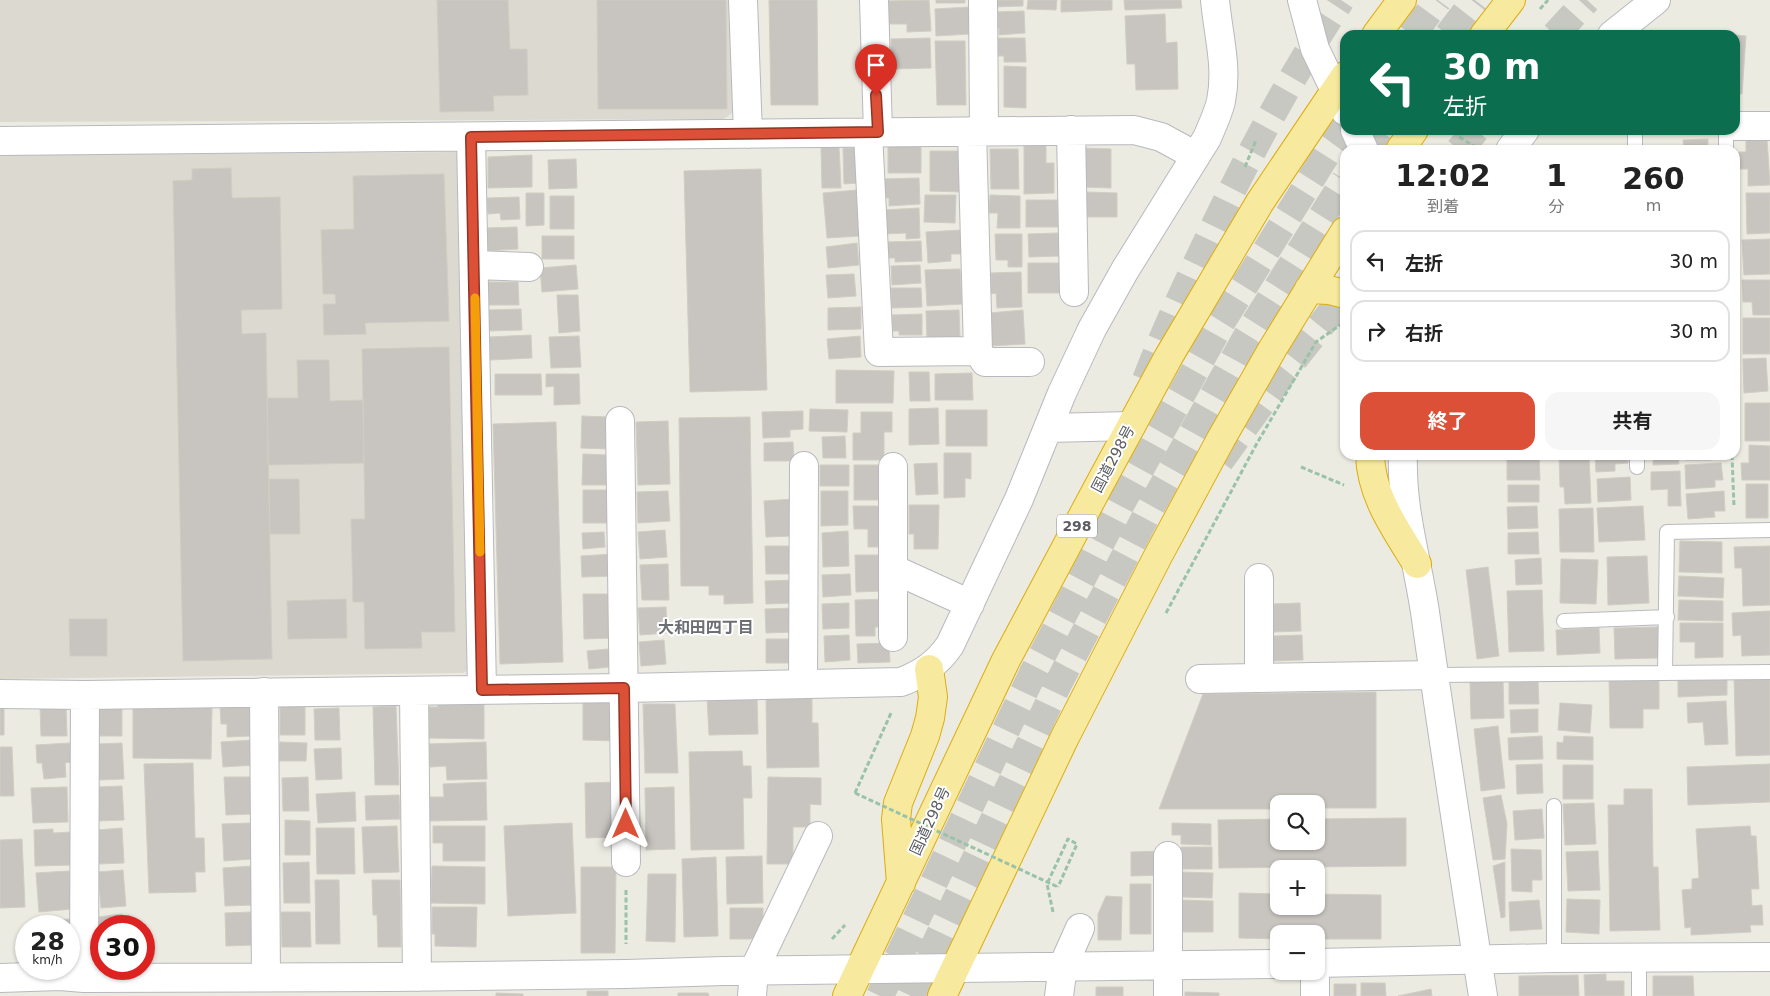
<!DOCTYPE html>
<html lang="ja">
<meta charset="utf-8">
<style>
:root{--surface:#fff;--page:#f6f6f6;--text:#222;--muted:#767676;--line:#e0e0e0;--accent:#dc5038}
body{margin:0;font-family:"DejaVu Sans","Noto Sans JP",sans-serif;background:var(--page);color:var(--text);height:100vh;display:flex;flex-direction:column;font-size:19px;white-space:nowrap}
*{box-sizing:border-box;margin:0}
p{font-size:16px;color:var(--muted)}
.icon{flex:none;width:28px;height:28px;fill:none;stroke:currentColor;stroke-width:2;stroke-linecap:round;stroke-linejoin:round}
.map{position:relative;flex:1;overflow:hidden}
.details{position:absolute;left:1340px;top:145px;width:400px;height:315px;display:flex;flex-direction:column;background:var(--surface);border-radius:15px;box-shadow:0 1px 4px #0004}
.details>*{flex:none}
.hud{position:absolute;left:1340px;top:30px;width:400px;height:105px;border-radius:15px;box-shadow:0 1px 4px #0004;background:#0b6e4f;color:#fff;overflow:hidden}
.tools{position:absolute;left:1270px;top:795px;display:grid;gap:10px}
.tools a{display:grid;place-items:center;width:55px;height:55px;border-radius:10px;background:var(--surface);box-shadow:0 1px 4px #0004;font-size:25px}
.speed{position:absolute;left:15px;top:915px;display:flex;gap:10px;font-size:25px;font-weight:700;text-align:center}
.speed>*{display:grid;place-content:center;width:65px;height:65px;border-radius:50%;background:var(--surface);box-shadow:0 1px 4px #0004;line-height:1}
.speed small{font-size:12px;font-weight:400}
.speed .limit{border:8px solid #d22;background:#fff;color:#111}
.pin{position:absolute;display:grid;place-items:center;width:42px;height:42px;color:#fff;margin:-51px -21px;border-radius:50% 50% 50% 0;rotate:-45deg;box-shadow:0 0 5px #0007}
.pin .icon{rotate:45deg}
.me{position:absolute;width:55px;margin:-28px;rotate:0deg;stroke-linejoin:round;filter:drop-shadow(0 0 4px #0008)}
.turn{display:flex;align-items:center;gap:18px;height:105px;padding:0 20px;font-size:22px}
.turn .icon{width:65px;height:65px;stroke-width:2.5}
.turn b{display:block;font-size:35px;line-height:42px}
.eta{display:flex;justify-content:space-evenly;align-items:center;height:85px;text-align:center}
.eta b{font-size:30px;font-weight:700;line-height:35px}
.cta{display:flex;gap:10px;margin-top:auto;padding:10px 20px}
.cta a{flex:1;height:58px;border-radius:15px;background:var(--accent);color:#fff;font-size:20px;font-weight:700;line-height:58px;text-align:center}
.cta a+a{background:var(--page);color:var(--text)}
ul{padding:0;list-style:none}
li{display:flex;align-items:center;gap:15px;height:62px;margin:0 10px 8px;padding:0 10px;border:2px solid var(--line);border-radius:15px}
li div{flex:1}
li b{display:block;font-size:19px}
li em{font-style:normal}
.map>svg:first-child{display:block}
.education{fill:#dcdad0}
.building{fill:#c8c5c0;stroke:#d0cdc1}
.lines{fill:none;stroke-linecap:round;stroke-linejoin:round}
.motorway-tunnel{stroke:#c8c8c2;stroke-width:28;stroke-dasharray:28 14;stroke-linecap:butt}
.service-casing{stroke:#b8b9be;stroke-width:16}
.minor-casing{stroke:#b8b9be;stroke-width:30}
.tertiary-casing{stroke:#b8b9be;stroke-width:30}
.trunk-casing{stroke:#deac10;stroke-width:30}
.path{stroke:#9ac2a9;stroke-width:3;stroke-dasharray:5 2.5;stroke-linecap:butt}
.service{stroke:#fff;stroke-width:14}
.minor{stroke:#fff;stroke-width:28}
.tertiary{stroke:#fff;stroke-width:28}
.trunk{stroke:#f7ea9e;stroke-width:28}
.path-bridge{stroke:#9ac2a9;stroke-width:3;stroke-dasharray:5 2.5;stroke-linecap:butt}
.route-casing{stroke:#8f3424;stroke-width:12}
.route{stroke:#dc5038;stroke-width:9}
.slow{stroke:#f59e0b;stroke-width:9}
.labels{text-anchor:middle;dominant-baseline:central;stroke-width:4;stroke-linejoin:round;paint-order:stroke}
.shield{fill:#fff;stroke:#8c8e91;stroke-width:1}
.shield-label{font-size:14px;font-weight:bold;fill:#5b5d62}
.street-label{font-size:15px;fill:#5b5d62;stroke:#fff}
.neighbourhood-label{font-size:16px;font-weight:bold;fill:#6c6f74;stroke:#fff}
</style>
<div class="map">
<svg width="1770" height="996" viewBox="0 0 1770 996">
<rect width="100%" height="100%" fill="#ecebe2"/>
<path class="education" d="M0,0H735L736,110L724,119L0,122Z
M461,152L474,667L463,673L0,679V155Z"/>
<path class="building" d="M437,0H508L510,49H527L528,95L493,96L494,111L440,112Z
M597,0H726L727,109H598Z
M769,0H817L818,105H771Z
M929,0L931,31L907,32V24H887L886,1Z
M936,0H965V3H936Z
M993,0H1023V6L993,7Z
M1028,0H1057L1056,10L1027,9Z
M1061,0H1112V10L1061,12Z
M1124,0H1181L1182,8L1125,10Z
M969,7L970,34L936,36L935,9Z
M1024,11L1025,33L999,35V28H993L992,12Z
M1165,14L1166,43L1177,42L1178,89L1136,90L1135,64H1127L1125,16Z
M1697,32L1733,35H1697Z
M1735,35L1746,36L1742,94H1735Z
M930,38L931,68L892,69L891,39Z
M993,38H1025L1026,62H1004V56H993Z
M935,41H965L966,105H937Z
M1004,66L1026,67V108L1004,107Z
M1708,139V148H1714V150H1684L1683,140Z
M1767,139L1770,185L1748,186V169H1740L1739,152H1746V140Z
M888,145H921V173H888Z
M1024,145H1046V163H1054V193L1024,194Z
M839,146L841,188H822L821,147Z
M843,148H857L859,183L844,184Z
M1083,148L1111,149V188L1083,187Z
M990,149H1018L1019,189H991Z
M930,151H961V192L930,191Z
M532,155V187L488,188V157Z
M576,159L577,188L549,189L548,160Z
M231,168L232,198L280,197L282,309L241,310L242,334L266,333L272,659L183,661L173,181L192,180V169Z
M761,169L767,390L690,392L684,171Z
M444,174L449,321L365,323L366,334L324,335L323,304H336L335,294H323L321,230L354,229L353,176Z
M919,178L920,204L889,206V198H882L881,179Z
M857,190L861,236L827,238L823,193Z
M1086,192L1117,193V217H1085Z
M526,193H544V225L526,226Z
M1746,193H1770V233L1747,234Z
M925,195H956L955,223L924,222Z
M990,195L1020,196V228H997L998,213H989Z
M550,196H574V229H550Z
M519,197L520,219L501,220L500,213L488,214L487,198Z
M1026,200H1057L1058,227H1026Z
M919,208L920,238L906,239V233L884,234L883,210Z
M517,227L518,249L486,251L485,228Z
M961,230L963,254H951V261L928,263L926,232Z
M1058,233L1059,256L1029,257L1028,234Z
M995,234H1022V267H1008V260H996Z
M542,236H574V259H542Z
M1770,239V274L1744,275L1742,240Z
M921,241L922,261L895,262V258H887L886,242Z
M857,243L859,265L828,268L826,247Z
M1028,263H1060V293H1028Z
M576,265L578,289L542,292L540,268Z
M920,265L921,283L892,285L891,266Z
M960,269L962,304L927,306L925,270Z
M1021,272L1022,307L997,308L996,293L991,294V273Z
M854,274L856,296L828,298L826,275Z
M1742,280H1770V315H1753L1752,302H1743Z
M488,282H518L519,305H488Z
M891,288H921L922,307L892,308Z
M557,295H578L580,331L559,333Z
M861,307V329L828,330V308Z
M521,309L522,330L489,331L488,310Z
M959,310L960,338L927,339L926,311Z
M1023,310L1025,344L991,346L989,313Z
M922,314V335H899V331H893L892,315Z
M1743,318H1770V354H1743Z
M531,335L532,358L490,360L489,337Z
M579,336L581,367L551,368L549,337Z
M860,336L861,357L829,359L827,339Z
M449,347L455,632H421L422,648L365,649L364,602H353L351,519H365L362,349Z
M1766,358L1768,391L1744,393L1743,359Z
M297,360H329L330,401L363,400L364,463L268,465L267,398H298Z
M836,370L894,371L893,403H836Z
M909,372H929L930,401H910Z
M972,373L973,400H935V374Z
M495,374H541L542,395H495Z
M546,374H579L580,404L554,405V386L546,387Z
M1745,403H1770V441H1745Z
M938,408L939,444L909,445V409Z
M810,409L848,410L847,432L809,431Z
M946,410H987V446H946Z
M803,411V429L790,430V437L763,438L762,412Z
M861,412H892V432H884V460H853V433H861Z
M582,416L609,417L607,449L581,448Z
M750,417L753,603L724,604V595H709V586H681L679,418Z
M668,421L670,484L638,485L636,422Z
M556,422L563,662L500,664L493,424Z
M845,436L846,458H823L822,437Z
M793,442L794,461H764V443Z
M1749,445L1770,446V480H1742L1741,463H1749Z
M944,453H971V479L965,478V497L944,498Z
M583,454L609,455L608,485H582Z
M1507,455H1539L1540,480H1507Z
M1559,455H1589L1591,503L1565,504L1564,487H1560Z
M1595,455H1628V463L1615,464V471L1596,472Z
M1653,455H1678L1679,464L1653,465Z
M1684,455H1712V460H1685Z
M937,463L938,494L916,495L914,464Z
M1721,463L1723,480H1715V487L1686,489L1685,465Z
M820,465H849V486H820Z
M854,465H879V500H854Z
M1680,471L1681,506H1668V489L1651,490V472Z
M1630,477L1631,500L1598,502L1597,479Z
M269,479H299L300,534H270Z
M1746,484H1768V518H1746Z
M1508,485H1539V502H1508Z
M583,490H610V523H583Z
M668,491L670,521L638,523L637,492Z
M821,491H848V525L821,526Z
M1724,491L1725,511H1714L1715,517L1688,519L1686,494Z
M793,499L794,536L766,537L764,501Z
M909,505H939L938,549H914V534H909Z
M853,506H885L886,547H868V529H854Z
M1537,506L1538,528L1508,529L1507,507Z
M1643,506L1645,540L1599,542L1597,508Z
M1593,508L1594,552H1560L1559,509Z
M665,530L667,557L640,559L638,532Z
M848,531L849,566L823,567L822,533Z
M604,532L605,547L583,549L582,533Z
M1538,532L1539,554H1508V533Z
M1680,541L1722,542V573L1679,572Z
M765,546H794L795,574H766Z
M1770,546V605L1743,606L1742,568H1735L1734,547Z
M613,554L614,576L582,577L581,556Z
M855,555H885V591L856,592Z
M1647,556L1649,603L1608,605L1607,557Z
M1541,558L1542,584L1516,585L1515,560Z
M1561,559L1598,560L1596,604L1560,603Z
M668,564L669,600H642L640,565Z
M1488,567L1499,656L1477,659L1466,570Z
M850,574L851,595L823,597L822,575Z
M1679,576L1724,578L1723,598L1678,596Z
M794,580V603L766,604L765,581Z
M1542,590L1544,651L1509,652L1507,591Z
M583,594H611L612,638L584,639Z
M346,599L347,638L288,639L287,601Z
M888,599V627H875V636H856L855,600Z
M1679,600L1723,601V621L1678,620Z
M849,603V628L823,629L822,604Z
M1300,603L1301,631L1273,632L1271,604Z
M666,607L667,633L640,635L638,608Z
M794,608L795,632L766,633L765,609Z
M1770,611V655L1742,656L1741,635L1733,636L1732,613Z
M69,619H107V656H70Z
M1680,623H1723V657L1695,658V642H1680Z
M1658,627L1659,658L1615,659L1614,628Z
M1599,628L1600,653L1557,655L1556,630Z
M849,635L850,660L825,662L824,636Z
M1302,635L1303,660L1273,661V636Z
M766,639H794V663H766Z
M664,640L666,664L641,666L639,642Z
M889,643L890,662L858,663L857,644Z
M608,649L611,667L589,669L587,651Z
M1727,676V695L1678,697V677Z
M1770,676V755L1736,756L1734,677Z
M1609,679H1659V709H1643V728H1610Z
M1503,680L1504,718L1471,719L1470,681Z
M1538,681L1539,704H1509V682Z
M1376,692V808H1316V804H1279V809H1159L1203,694Z
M583,694L617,695V741L583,740Z
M757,696L758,734L709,735L707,697Z
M812,696V723H818L819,767L767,768L766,697Z
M437,698L484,699V739L429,738V707H438Z
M1726,701L1728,744L1705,745L1703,722L1688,723L1687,703Z
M1560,703L1592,705L1590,733L1558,730Z
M643,704H675L678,773H645Z
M66,705L67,736H41L40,706Z
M249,705L250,736L227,737V724H221L220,706Z
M97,706H122V736H97Z
M133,706L212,707L211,759L133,758Z
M280,706H305V735H280Z
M396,706L399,785H375L373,707Z
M0,707H4V735H0Z
M339,708L340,740H315L314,709Z
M1538,709V732L1511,733L1510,710Z
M1498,726L1505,788L1481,791L1474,729Z
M1542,736L1543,759L1509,760L1508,738Z
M1564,736L1593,737V760L1557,759V742L1563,743Z
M253,740L255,765L223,767L221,742Z
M280,742L307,743L306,761H279Z
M486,742L487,779L447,780L446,766L430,767L429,744Z
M70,743L71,762L65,763L66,777L44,779L42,763H37L36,745Z
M122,743L124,779L99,780L98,744Z
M0,747H12L14,796H0Z
M341,748L342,779L316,780L314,749Z
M742,751L743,766H751L752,798H743L744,849L691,850L689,752Z
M193,763L195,838H204L205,872H195L196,892L149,893L144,764Z
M1542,764L1543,793L1517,794L1516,765Z
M1770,764V802L1688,805L1687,767Z
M1563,765H1593V799H1563Z
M224,777H250L252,814L226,815Z
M308,777L309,811H283L282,778Z
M768,777L821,778V805L810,804V827H793V864H767Z
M486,782L487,820L428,821L427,797H444L443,784Z
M616,782L617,837L586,838L585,783Z
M122,786L124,820L99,821L97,787Z
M67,787L68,822L33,823L31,788Z
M674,787L675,849L646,850L645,788Z
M1624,789H1652L1653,867H1658L1660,930L1610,931L1608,805H1624Z
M355,792L356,821L318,823L316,794Z
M399,795L400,819L366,820L365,796Z
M1501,795L1507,824L1505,859L1493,860L1483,798Z
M1594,803L1596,844L1565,845L1563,804Z
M1542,809L1544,838L1515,840L1513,811Z
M1406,818V866L1219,868L1218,820L1279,819V841H1316V819Z
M285,820L310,821V855H285Z
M250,823L252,859L224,861L222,824Z
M572,823L576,913L508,916L504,826Z
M1172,823L1211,824V845L1181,844V835H1172Z
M397,826L399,872L364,873L362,827Z
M433,826H485V861H443V843H433Z
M1750,826L1751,836H1756L1759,889H1751L1752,906L1762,905L1763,925H1750L1751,932L1691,935V927L1685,928L1682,890L1692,889V879L1699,878L1696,829Z
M122,828L124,863L99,864L97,830Z
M316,828H354L355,874H317Z
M53,829V833L71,832L72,865L35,866L34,830Z
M22,839L25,907L0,908V840Z
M1181,847H1212V869H1181Z
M1511,849L1541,850L1542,880H1532V892L1512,891Z
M1162,851L1163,875L1131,876V852Z
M1598,851L1600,890L1568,891L1566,852Z
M762,856L763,903L727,904L726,857Z
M716,857L718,936L684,937L682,859Z
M309,862L310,903H284L283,863Z
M1505,862V917L1501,918L1493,866Z
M252,866L254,905L225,906L223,868Z
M432,866L485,867V904L431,903Z
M581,867H616L615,953H581Z
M123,870L126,906L101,908L98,872Z
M69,871L72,909L39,912L36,873Z
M1182,872L1213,873L1212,898L1181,897Z
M648,874H676L675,942L646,941Z
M315,880H339L340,944H316Z
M372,880H400L401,947H378L377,915H373Z
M1130,884H1151V934H1130Z
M1239,893L1279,894V906H1316V894L1381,895V939H1316V934H1279V939L1239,938Z
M1106,896L1122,897L1121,940H1098V914Z
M1567,899L1600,900L1599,934L1566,932Z
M1181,900L1213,901V932H1181Z
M1539,900L1542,929L1510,931L1509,902Z
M432,907H477L476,947L435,946V934H432Z
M730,908H763V939H730Z
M252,912L254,945L226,946L225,913Z
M281,912H310L311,947H282Z
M122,914L123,926H101V948L98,917Z
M70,919L71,947H69V926H42V921Z
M1606,974V981H1624V996H1585L1584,975Z
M1578,975L1579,996H1519V976Z
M1653,976H1693L1694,996H1653Z
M1361,983H1385L1386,996H1361Z
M1334,984H1356V996H1334Z
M1096,987H1123V996H1096Z
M1431,989L1432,996H1398Z
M587,991H608V996H587Z
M1185,992L1219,993V996H1185Z
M496,993L523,994V996H496Z
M678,993H708L709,996H678Z"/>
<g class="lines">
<path class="motorway-tunnel" d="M1412,35L1438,0
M1448,35L1475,0
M1555,35L1587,0
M1365,150L1379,130
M1459,150L1476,130
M1146,380C1163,335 1183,292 1204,248C1244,163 1289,79 1341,0
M1220,461L1284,372L1345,295
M880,996L1033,673L1122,502L1221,323L1331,147L1345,128
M911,996L1057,686L1146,516L1247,336L1345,180"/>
<g class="service-casing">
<path id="service" d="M1635,130V150
M1726,130V150
M1637,455V467
M1564,621L1667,617
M1665,673L1667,532L1770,530
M1434,675L1770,672
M1554,958V806
M1639,996V958"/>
</g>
<g class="minor-casing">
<path id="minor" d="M743,0L748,134
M874,0L878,132
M983,0L984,131
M1612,35L1656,0
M1735,126H1770
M1071,130L1074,292
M868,133L879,352L978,351L972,131
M471,137L482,690
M0,141L1134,130L1161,137L1196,156
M1510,150L1525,130
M474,265L529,267
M978,351L985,362H1030
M620,421L626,862
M1048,428L1131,426
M893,467V637
M893,569L970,604
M1259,578V678
M1200,679L1434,675
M803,684L804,466
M414,691L417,977
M264,692L266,977
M0,694L85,695L624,688L901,682C922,674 937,664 950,645L1019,499L1062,393L1092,329L1125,270L1207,138C1212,126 1218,114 1221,101C1228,67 1218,34 1215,0
M1168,856V996
M1316,963L1554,958L1770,957
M1315,971V996
M0,978L60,976L84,978L393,977L626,974L724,971L1279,964
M84,978L85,695
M752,996L754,970L818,836
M1059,996L1063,966L1080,928"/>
</g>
<g class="tertiary-casing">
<path id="tertiary" d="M1302,0L1315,49L1345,111
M1355,130L1364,150
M1403,455C1401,509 1417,559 1425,612C1443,740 1463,868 1483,996"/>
</g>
<g class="trunk-casing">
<path id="trunk" d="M1376,35L1402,0
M1484,35L1511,0
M1400,150L1414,130
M1309,289L1329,290L1345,294
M1370,455C1371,496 1396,530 1417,564
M901,883L896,819L898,803L925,736L930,718L933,697L929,669
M847,996L1006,660L1097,489L1169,356L1260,202L1345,76
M942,996L1064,739L1158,556L1221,439L1273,348L1345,231"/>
</g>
<path class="path" d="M1540,9L1548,0
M1461,130L1459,137L1481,150
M1245,167L1256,140
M1732,455L1734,507
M1301,467L1344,485
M1166,613L1256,445L1316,342L1340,325
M855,793L891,713
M626,890V944
M1053,912L1047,884L1068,839L1077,844L1058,887
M832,939L845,925"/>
<use href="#service" class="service"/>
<use href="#minor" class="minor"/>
<use href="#tertiary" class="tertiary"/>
<use href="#trunk" class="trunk"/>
<path class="path-bridge" d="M855,793L1058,887"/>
</g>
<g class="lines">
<g class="route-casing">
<path id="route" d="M626,824L624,688L482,690L471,137L878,132L876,95"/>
</g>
<use href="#route" class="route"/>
<path class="slow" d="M475,298L480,552"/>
</g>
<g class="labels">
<rect class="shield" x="1057" y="514.5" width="40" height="23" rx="4"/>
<g class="shield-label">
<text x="1077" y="526">298</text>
</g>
<g class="street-label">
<text transform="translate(1113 459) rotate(-62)">国道298号</text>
<text transform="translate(930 821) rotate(-65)">国道298号</text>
</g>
<g class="neighbourhood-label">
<text x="706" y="627">大和田四丁目</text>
</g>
</g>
</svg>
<div class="tools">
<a><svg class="icon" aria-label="search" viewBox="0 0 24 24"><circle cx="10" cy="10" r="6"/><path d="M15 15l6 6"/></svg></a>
<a>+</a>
<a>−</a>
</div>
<div class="speed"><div>28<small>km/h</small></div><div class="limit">30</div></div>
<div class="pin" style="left:876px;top:95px;background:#d93025"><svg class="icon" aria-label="arrive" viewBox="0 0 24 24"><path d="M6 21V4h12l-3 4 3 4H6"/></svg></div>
<svg class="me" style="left:626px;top:824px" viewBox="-20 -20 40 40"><path d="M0-17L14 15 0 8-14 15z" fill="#dc5038" stroke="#fff" stroke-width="4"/></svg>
<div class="hud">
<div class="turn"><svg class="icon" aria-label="left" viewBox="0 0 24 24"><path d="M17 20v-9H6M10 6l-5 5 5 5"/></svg><div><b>30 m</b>左折</div></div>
</div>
<section class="details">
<div class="eta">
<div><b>12:02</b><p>到着</p></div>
<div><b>1</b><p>分</p></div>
<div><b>260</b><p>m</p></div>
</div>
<ul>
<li><svg class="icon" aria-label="left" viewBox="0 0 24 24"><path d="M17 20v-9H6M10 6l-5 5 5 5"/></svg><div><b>左折</b></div><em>30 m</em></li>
<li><svg class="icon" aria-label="right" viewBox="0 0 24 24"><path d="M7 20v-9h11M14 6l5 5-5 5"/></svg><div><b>右折</b></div><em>30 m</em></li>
</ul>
<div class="cta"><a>終了</a><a>共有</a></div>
</section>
</div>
